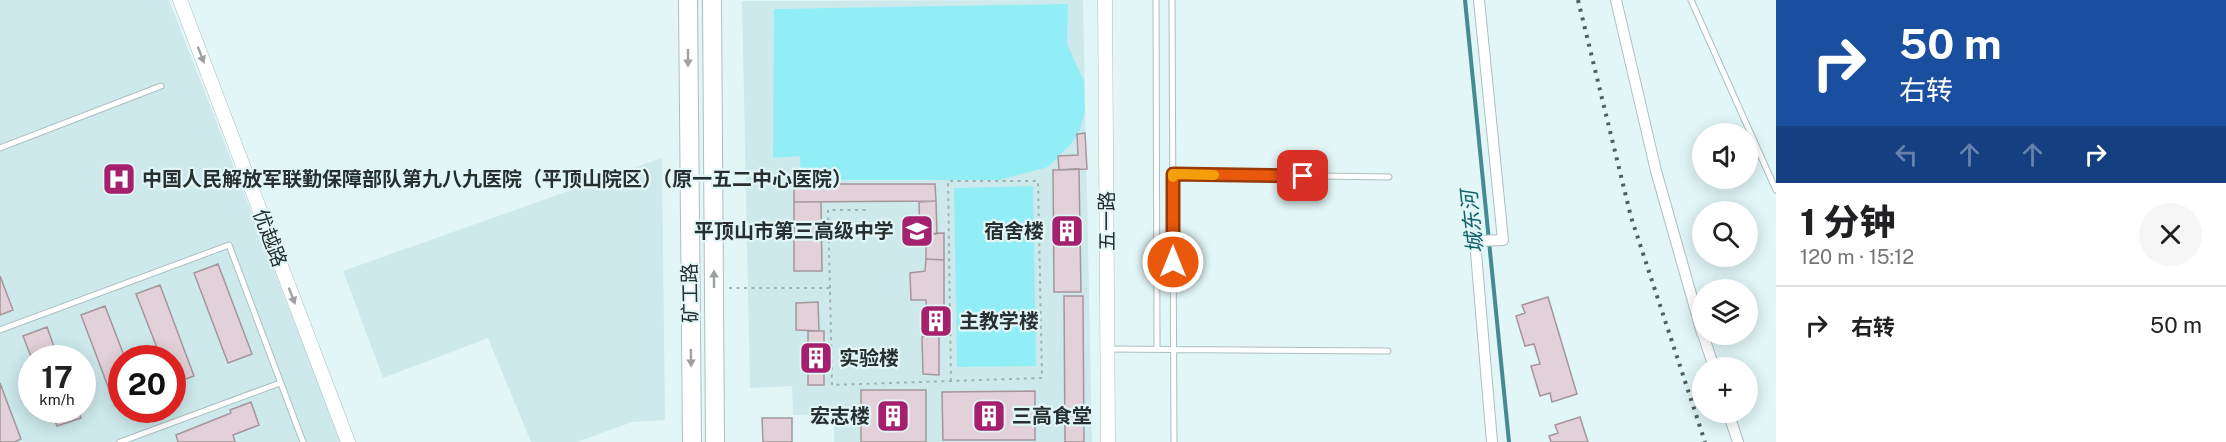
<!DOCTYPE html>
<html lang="zh">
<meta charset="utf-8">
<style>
:root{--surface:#fff;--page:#f6f6f6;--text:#202124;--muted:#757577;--line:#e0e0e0}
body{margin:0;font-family:"Public Sans","Noto Sans SC",sans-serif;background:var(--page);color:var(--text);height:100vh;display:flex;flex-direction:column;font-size:22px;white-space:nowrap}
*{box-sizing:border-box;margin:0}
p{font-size:20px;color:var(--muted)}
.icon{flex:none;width:33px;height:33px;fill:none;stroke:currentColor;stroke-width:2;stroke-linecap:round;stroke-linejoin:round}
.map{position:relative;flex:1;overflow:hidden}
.drawer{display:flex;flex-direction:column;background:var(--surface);width:450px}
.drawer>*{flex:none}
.hud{background:#1a4fa0;color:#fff;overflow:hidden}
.tools{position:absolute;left:1692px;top:123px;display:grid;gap:12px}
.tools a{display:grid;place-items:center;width:66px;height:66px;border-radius:50%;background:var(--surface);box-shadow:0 3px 15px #0003;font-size:30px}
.speed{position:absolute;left:18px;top:345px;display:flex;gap:12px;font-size:30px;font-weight:700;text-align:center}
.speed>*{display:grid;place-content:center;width:78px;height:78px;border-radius:50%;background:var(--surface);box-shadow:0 3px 15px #0003;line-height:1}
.speed small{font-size:15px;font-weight:400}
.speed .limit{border:9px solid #d22;background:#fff;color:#111}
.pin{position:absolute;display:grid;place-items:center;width:51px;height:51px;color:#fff;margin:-26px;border-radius:12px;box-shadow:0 3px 9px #0006}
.me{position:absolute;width:66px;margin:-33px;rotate:0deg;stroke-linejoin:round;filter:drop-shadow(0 0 4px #0008)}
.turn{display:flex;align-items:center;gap:21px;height:126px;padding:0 24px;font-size:27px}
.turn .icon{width:78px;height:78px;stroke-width:2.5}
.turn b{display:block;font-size:42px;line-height:51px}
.lanes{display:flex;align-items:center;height:57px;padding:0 24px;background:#0003;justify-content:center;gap:30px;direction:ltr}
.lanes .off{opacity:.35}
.round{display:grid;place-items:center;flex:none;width:63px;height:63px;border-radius:32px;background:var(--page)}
.summary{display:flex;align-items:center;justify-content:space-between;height:102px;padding:0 24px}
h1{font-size:36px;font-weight:800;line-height:45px}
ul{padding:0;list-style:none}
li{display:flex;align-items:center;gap:18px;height:78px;padding:0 24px;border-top:2px solid var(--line)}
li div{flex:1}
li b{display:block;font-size:22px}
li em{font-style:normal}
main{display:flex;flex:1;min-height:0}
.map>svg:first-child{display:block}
.built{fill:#cde9ec;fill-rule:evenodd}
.green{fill:#92eef6}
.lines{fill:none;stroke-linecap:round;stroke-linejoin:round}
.stream{stroke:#468b91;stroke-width:4}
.building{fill:#e2d1d8;stroke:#a5969c;stroke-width:1.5}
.service-casing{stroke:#acbfc1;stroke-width:7}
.minor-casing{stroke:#acbfc1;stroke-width:12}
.tertiary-casing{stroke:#acbfc1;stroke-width:15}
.primary-casing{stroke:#acbfc1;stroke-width:20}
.path{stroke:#a1b1b2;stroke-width:2;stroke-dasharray:3 4.5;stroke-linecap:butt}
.service{stroke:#fff;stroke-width:5}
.minor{stroke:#fff;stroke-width:10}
.tertiary{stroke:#fff;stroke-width:14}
.primary{stroke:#fff;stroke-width:18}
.rail{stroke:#535d5e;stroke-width:4;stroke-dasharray:3 6;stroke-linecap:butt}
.oneway{fill:#9ea1a1}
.route-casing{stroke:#983908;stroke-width:15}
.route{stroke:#ea580c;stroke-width:10}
.slow{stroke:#f59e0b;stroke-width:10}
.labels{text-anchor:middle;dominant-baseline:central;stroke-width:4.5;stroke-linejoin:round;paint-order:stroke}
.poi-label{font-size:20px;font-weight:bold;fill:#272f2f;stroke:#e2f6f7;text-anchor:start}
.street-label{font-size:20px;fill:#272f2f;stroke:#e2f6f7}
.water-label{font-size:21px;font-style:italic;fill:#0f6167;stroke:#e2f6f7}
</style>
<main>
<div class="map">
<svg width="1776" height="442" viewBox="0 0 1776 442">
<rect width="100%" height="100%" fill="#e2f6f7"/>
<path class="built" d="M0,0H169L341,442H0ZM32,358H82V410H32ZM122,358H172V410H122Z
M1083,0L1092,442H834V414L793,415L792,386L750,388L742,1Z
M662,158L665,420L632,422L577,442H531L488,338L383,378L343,271Z"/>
<path class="green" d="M1068,4L1067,44L1084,81L1085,111L1080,130L1071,144L1048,167L999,180H801L800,156L773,158L774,9Z
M1033,186L1036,366L957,367L954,188Z"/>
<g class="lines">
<path class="stream" d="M1465,0L1509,442"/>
</g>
<path class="building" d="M1085,133L1087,169L1059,170L1058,156L1078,155L1077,134Z
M1079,169L1081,292H1054L1053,170Z
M794,184H935L936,201L794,202Z
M936,201L937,234H920L919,202Z
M794,202H821L822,271H794Z
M944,233V260L926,259V243L921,244L920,234Z
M926,259L944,260V336L939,337V375L923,374L922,337L927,335L926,300H911L910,273L925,271Z
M218,264L252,354L228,363L194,273Z
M0,276L13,310L0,315Z
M160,285L194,376L172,384V358H161L136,294Z
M1064,296H1083L1084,442H1065Z
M1548,297L1577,394L1552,402L1550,393L1540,396L1531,366L1540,364L1534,344L1525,346L1516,316L1525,313L1522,305Z
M818,302L819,331L796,330V303Z
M105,306L125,358H122V403L115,405L81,315Z
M47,327L58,358L32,359L23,336Z
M808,331H824V385H808Z
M0,383L21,439L15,442H0Z
M861,390H926V442H861Z
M1035,391V440H943L942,392Z
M251,402L259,425L233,435L235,442H178L176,435L231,413L230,410Z
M51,410H78L81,418L57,426Z
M1580,417L1588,442H1551L1549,436L1558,433L1555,425Z
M762,418H792V442H763Z"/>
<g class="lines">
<g class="service-casing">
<path id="service" d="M1156,0L1157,349
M1172,0L1174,442
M1691,0L1776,190
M0,148L161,86
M1173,174L1389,177
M0,330L229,245L303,442
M1108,349L1388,351
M120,442L280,383"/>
</g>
<g class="minor-casing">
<path id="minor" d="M1479,0L1503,240L1475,241L1492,442
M1616,0L1656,171L1702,333
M1703,334L1714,368
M1728,412L1738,442"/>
</g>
<g class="tertiary-casing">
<path id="tertiary" d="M180,0L348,442
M1105,0L1108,442"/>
</g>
<g class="primary-casing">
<path id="primary" d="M688,0L692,442
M712,0L715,442"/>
</g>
<path class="path" d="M729,288H830L832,385L1042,378L1038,181H948L951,382
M830,288L828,210H870"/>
<use href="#service" class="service"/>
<use href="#minor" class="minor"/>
<use href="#tertiary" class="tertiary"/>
<use href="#primary" class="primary"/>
<path class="rail" d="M1578,0L1631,217L1705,442"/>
</g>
<defs><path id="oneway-solid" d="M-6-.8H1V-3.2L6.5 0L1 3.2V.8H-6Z" transform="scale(1.5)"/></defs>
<g class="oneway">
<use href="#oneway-solid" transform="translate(201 55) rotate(69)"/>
<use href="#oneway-solid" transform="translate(688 58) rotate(90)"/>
<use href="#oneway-solid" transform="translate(714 279) rotate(-90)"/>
<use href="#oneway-solid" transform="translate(292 296) rotate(69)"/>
<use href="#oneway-solid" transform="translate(691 358) rotate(89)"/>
</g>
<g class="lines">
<g class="route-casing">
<path id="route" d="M1173,262V174L1303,176"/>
</g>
<use href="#route" class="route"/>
<path class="slow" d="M1173,177V174L1214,175"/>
</g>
<defs>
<g id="hospital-square" transform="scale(1.725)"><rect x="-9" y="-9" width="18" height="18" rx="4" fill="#a5216e" stroke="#e2f6f7"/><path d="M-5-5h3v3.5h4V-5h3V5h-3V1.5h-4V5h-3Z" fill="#fff"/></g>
<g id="school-square" transform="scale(1.725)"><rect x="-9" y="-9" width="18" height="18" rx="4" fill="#a5216e" stroke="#e2f6f7"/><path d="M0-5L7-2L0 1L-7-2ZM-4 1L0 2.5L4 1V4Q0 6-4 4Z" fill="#fff"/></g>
<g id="building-square" transform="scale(1.725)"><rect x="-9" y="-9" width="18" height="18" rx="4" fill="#a5216e" stroke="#e2f6f7"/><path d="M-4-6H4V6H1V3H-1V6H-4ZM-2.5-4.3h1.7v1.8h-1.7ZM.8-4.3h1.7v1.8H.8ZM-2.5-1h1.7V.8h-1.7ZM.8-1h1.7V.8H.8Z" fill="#fff"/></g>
</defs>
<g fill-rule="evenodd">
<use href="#hospital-square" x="119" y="179"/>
<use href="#school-square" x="917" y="231"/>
<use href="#building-square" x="1067" y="231"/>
<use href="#building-square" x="936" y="321"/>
<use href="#building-square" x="816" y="358"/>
<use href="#building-square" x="893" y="416"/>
<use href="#building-square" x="989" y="416"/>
</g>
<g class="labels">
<g class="poi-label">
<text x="142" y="179">中国人民解放军联勤保障部队第九八九医院（平顶山院区）（原一五二中心医院）</text>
<text x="894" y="231" text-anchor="end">平顶山市第三高级中学</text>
<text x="1044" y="231" text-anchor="end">宿舍楼</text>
<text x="959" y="321">主教学楼</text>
<text x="839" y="358">实验楼</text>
<text x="870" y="416" text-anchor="end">宏志楼</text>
<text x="1012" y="416">三高食堂</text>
</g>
<g class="street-label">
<text transform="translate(1107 221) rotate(-90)">五一路</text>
<text transform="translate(270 238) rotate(69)">优越路</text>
<text transform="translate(690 293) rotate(-91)">矿工路</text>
</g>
<g class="water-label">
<text transform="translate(1472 222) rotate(-96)">城东河</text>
</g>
</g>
</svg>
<div class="tools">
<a><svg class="icon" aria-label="sound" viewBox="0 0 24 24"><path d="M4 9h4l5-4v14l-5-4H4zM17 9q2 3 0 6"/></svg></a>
<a><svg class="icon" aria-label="search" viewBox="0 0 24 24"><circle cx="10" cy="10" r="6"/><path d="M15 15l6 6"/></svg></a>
<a><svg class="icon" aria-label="layers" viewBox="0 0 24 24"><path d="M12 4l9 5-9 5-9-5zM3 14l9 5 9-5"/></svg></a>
<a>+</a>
</div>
<div class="speed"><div>17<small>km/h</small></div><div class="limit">20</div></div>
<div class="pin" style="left:1303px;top:176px;background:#d93025"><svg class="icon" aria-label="arrive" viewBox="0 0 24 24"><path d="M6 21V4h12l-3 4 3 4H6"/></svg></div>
<svg class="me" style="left:1173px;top:262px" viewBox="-20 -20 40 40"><circle r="17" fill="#ea580c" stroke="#fff" stroke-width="3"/><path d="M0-11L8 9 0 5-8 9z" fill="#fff"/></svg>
</div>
<section class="drawer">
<div class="hud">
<div class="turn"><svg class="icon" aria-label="right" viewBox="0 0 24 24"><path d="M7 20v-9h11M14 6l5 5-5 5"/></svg><div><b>50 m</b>右转</div></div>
<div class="lanes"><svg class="icon off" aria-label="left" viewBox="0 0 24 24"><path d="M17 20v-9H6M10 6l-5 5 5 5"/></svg><svg class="icon off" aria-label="ahead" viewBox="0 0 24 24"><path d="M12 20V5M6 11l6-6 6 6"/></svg><svg class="icon off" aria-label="ahead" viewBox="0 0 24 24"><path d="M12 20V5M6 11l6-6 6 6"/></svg><svg class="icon" aria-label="right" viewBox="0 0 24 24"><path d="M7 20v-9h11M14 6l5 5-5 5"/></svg></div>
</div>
<div class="summary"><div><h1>1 分钟</h1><p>120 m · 15:12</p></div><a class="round"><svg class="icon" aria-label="close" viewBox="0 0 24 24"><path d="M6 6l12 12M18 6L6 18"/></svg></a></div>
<ul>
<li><svg class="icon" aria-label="right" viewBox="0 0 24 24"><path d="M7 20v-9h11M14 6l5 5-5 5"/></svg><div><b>右转</b></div><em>50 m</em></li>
</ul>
</section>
</main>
